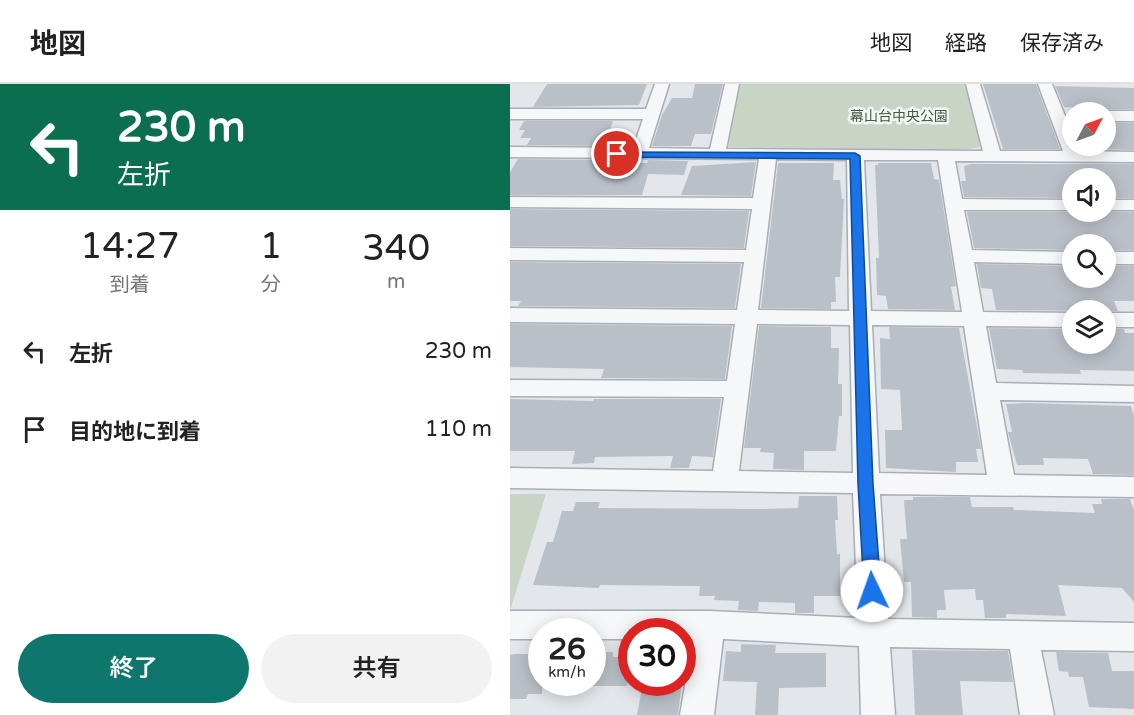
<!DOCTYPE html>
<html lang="ja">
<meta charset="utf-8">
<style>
:root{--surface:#fff;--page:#f2f2f2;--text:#222;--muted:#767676;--line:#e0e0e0;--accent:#0f766e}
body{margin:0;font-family:"Varela Round","Noto Sans JP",sans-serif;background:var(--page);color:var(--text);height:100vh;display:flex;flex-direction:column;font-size:22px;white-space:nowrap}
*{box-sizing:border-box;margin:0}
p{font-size:20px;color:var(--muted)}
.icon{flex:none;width:33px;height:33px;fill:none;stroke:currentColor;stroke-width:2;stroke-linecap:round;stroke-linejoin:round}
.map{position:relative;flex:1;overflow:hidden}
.side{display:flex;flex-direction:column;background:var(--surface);width:510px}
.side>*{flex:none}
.hud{background:#0b6e4f;color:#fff;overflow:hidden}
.needle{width:39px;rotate:49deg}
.tools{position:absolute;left:552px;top:18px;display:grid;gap:12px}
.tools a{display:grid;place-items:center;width:54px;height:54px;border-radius:50%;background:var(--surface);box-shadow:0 3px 15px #0003;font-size:30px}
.speed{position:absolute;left:18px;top:534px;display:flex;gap:12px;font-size:30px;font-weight:700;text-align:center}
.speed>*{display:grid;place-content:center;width:78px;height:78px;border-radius:50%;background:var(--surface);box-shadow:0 3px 15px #0003;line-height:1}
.speed small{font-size:15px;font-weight:400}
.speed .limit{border:9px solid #d22;background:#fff;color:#111}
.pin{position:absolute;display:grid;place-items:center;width:51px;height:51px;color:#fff;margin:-26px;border:3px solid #fff;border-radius:50%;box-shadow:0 2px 6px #0007}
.me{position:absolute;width:66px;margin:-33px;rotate:357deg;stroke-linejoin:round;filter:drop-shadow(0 0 4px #0008)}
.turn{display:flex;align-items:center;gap:21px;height:126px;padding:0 18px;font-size:27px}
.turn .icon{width:78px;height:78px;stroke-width:2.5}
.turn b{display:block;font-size:42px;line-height:51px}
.eta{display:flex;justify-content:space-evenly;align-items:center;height:102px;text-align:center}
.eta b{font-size:36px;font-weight:600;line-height:42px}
.action{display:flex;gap:12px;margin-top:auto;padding:12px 18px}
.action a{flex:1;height:69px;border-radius:36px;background:var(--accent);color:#fff;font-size:24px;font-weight:600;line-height:69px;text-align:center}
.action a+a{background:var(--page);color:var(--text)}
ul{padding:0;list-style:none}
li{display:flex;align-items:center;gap:18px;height:78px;padding:0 18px}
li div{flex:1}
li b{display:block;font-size:22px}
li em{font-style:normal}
header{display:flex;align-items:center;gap:36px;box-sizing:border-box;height:84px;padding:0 30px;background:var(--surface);border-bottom:2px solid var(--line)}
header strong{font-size:28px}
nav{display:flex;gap:33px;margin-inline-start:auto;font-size:21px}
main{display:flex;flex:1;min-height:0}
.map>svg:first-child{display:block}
.green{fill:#c9d5c4}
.building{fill:#bac0c8}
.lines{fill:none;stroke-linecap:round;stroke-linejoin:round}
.minor-casing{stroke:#a8aeb5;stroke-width:3}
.minor{fill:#f6f7f9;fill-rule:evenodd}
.route{fill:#1a73e8;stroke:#114b97;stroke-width:1.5}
.labels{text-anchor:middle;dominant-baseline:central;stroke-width:5;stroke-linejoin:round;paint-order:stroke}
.far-park-label{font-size:14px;fill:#425e38;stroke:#f2f5f8}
</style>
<header>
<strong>地図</strong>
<nav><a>地図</a><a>経路</a><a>保存済み</a></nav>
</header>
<main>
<section class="side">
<div class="hud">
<div class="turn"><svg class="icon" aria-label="left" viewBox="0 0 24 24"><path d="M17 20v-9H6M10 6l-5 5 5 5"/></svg><div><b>230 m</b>左折</div></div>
</div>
<div class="eta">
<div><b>14:27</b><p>到着</p></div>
<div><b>1</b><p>分</p></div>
<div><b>340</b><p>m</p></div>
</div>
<ul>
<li><svg class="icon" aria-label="left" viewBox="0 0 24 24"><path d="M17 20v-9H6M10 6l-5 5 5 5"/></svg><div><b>左折</b></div><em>230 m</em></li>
<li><svg class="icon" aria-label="arrive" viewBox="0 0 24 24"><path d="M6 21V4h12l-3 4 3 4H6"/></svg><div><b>目的地に到着</b></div><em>110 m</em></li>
</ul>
<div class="action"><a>終了</a><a>共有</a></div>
</section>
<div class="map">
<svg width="624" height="631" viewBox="0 0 624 631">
<rect width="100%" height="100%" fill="#e3e7eb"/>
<path class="green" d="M229,0H456L471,63L445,67L218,63L223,24Z
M0,410H36L0,527Z"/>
<path class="building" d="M37,0H137L129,21L23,23Z
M185,0H213L201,50H185L181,62H142L152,31L162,14H182Z
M473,0H526L550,65H493Z
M545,2L624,4V25H596L589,28H577L574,24L554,23Z
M14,37H103L95,62L17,61L21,54H10L15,46H9Z
M596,39H624V66L572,65L570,62H600L596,51Z
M8,75L91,76L90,78L137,79L138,76L178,77L174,91L138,90L132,111H0V88Z
M246,78L241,112L171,111L182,82Z
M268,79H324L323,96H330L332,115H334L330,193H325L326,218H321V225L251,224Z
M368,79H421L424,95L429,96L446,202L441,203L445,226L378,225L376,212L367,211L366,174H369L365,81H368Z
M461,80H624V114H596V94H562V114L454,113L451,97H456L454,82Z
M0,125L239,127L234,164L0,162Z
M457,128H624V166H596V160L562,159V166L464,164Z
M0,178L231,180L225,224L8,222L11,217H0Z
M467,180L562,182V194H596V182H624V217H604L608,227L486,226L482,205L471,204Z
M0,240L222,242L215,295L91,294L94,285L0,283Z
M249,242L321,243V264H329L328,300H332V332H329L326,367H294V386L263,385L264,369L250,368L251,364H234Z
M379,243L449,244L471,365H466L468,378H446V388L376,384L375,346H392L390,306L371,305L370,254L380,255Z
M479,244L556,245L561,260H596V245H614L615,249H624V287L570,286L571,290L513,289L512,286L487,285Z
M0,315L83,317L84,315H211L203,373L182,372L179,384H160L163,372L85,373L84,379L62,380L65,367H0Z
M517,319L621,322L624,332V391L583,390L578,375L533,374L534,381H507L498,348H502L496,320Z
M289,412H327L328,436H325L327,470H330V512H304V529H285V519L249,518L248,527L228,526L229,517L204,516L205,512H189L190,502L90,501L89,504L23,501L37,458H43L52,427H63L66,418H90L88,424L253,425L288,424Z
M403,413H460L462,423H503L504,426L585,429L582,420H592L591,415H620L624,426V518L612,504L548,501L556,532L496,530V534H475L473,516H466L465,505L434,506L436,526H427V534L402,533L401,498H394L390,455H397L394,416H403Z
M231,560L266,561L265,569H316V603L269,604L268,631H245L247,598L213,597L216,567L231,568Z
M402,566L498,567L503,598L450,597L453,631H405Z
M82,568H103V573H122L117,602H82Z
M546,568L598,569L602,587H624V625L579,623L573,593H559L558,588L549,587Z
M5,570H32V610H18L16,615H0V571Z
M133,598H172L168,631H127Z"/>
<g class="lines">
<g class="minor-casing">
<path id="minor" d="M145,0H159L139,64L200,65L215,0H229L216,65L473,67L456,0H470L490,67H553L528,0H542L562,49V62H568L570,67L624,68V78L445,77L452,115L562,116V126H454L462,166L562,168V180L464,178L473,228L562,229V243L476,242L486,299L624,302V318L490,316L504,391L624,393V413L370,410L378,535L624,539V567L531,566L544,631H510L500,565L380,563L385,631H351L349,562L213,555L204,631H170L183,555H172V548H122V555H82V548H32V555H0V527H200L348,534L343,409L0,404V384L203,387L214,313L0,312V296L217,297L225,240L0,238V224L227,226L234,178L0,176V164L236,166L242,125L0,123V113L243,114L249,75L0,73V63L123,64L133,35H0V25H136ZM266,75L337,76L339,227L248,226ZM354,76H428L452,228L361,227ZM247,240L340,241L343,389L229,387ZM362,241L454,242L477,391L369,389Z
M596,27H624V37H596V28H591Z
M596,116H624V126H596Z
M596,168H624V180H596Z
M596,229H624V243H596Z"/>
</g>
<use href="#minor" class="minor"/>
</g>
<path class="route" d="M104,68L345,69L350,72L363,400L371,507L368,512L362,514L356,512L354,507L348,400L340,75L107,73L104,72Z"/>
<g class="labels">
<g class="far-park-label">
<text x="389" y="32">幕山台中央公園</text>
</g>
</g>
</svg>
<div class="tools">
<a><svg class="needle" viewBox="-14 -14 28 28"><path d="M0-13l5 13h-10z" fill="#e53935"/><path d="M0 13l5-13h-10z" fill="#767676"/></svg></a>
<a><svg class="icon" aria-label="sound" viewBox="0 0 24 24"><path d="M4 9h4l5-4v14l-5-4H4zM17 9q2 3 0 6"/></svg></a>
<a><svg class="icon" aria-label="search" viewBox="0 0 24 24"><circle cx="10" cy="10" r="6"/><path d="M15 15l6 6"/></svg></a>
<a><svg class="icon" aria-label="layers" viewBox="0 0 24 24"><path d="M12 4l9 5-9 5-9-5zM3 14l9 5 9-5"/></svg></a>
</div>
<div class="speed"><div>26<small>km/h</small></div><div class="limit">30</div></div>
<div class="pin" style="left:107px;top:70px;background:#d93025"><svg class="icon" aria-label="arrive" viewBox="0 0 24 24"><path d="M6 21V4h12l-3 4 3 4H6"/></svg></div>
<svg class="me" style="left:362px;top:507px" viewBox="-20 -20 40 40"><circle r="19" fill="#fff"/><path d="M0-13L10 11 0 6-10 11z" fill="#1a73e8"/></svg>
</div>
</main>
